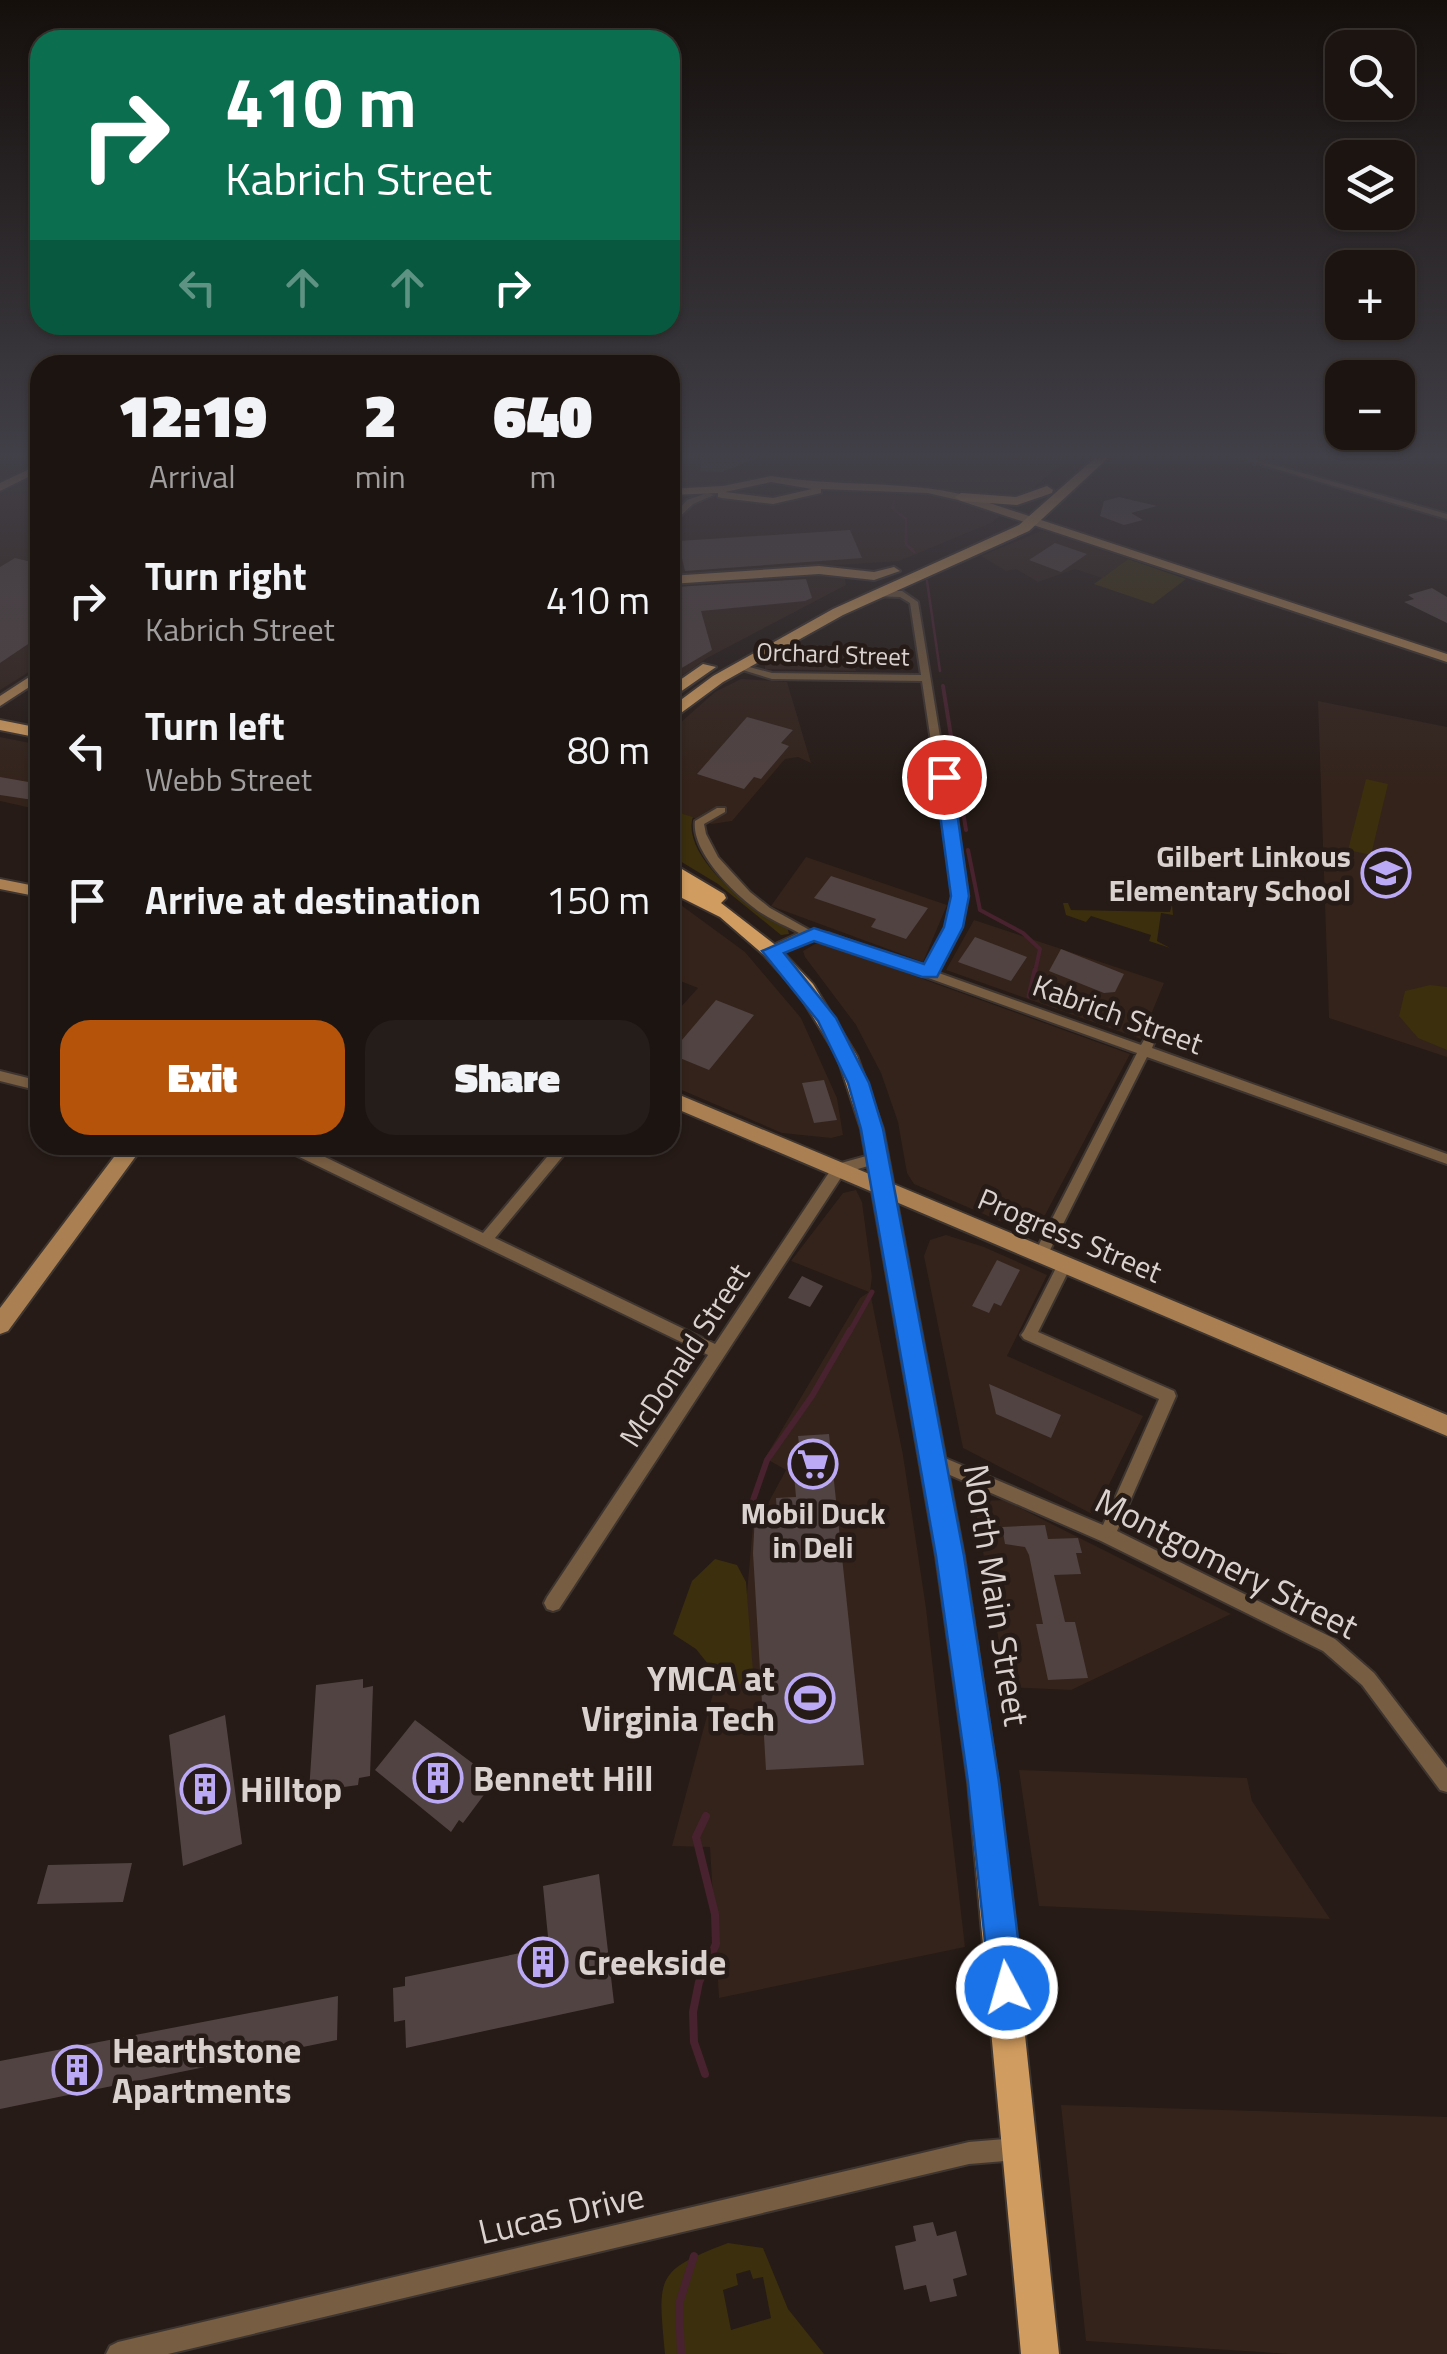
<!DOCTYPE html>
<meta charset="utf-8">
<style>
:root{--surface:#1c1410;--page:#251d19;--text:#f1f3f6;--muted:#a09e9f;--line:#3a3330;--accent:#b45309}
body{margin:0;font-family:"Titillium Web",sans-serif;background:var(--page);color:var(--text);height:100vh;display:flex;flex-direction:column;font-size:38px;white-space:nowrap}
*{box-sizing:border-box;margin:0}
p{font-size:32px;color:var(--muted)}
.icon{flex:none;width:55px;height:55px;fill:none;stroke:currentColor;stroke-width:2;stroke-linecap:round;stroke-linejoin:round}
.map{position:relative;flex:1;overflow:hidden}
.panel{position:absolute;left:30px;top:355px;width:650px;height:800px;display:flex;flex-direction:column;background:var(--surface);border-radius:30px;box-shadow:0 2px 8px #0004,0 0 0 2px var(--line)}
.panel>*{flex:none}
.banner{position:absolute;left:30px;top:30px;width:650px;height:305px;border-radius:30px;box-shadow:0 2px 8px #0004,0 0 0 2px var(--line);background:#0b6e4f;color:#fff;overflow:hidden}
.tools{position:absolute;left:1325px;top:30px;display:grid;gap:20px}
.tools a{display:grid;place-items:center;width:90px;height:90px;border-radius:20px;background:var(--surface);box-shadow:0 2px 8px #0004,0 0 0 2px var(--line);font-size:50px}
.pin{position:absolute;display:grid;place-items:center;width:85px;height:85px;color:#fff;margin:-42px;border:5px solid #fff;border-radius:50%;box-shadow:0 2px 10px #0007}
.me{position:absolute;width:110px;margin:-55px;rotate:354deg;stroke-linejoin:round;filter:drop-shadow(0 0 8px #0008)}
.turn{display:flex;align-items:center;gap:35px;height:210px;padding:0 30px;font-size:45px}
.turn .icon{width:130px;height:130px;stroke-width:2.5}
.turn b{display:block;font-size:70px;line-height:85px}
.lanes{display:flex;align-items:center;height:95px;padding:0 30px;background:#0003;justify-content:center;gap:50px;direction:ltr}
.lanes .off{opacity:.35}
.eta{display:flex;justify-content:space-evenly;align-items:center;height:170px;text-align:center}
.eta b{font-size:60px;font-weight:800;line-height:70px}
.primary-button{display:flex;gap:20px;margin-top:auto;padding:20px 30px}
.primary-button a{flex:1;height:115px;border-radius:30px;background:var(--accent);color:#fff;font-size:40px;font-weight:800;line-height:115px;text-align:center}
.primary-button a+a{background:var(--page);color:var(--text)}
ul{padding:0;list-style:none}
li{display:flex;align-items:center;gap:30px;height:150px;padding:0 30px}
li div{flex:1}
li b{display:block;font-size:38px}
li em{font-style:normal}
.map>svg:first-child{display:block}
.built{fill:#33231b}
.green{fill:#3b2f0d;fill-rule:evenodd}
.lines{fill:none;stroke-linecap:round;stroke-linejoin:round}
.stream-far4{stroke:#48222e;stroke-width:2.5}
.stream-far3{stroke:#48222e;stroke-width:4}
.stream-far2{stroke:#48222e;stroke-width:5}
.stream-far1{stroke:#48222e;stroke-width:6}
.stream{stroke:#48222e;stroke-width:8}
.building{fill:#514342}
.street-casing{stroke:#3f3530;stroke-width:4}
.secondary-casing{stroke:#3f3530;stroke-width:4}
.primary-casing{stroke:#3f3530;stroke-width:4}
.street{fill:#775d41;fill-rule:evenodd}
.secondary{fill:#aa8052;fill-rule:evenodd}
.primary{fill:#d19c5f;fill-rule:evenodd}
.route{fill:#1a73e8;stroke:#114b97;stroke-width:2.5}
.labels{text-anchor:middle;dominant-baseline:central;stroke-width:9;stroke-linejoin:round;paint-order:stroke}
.far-street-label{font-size:25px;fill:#dad2cf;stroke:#261b16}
.poi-label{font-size:30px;font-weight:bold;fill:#dad2cf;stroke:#261b16;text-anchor:end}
.street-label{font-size:30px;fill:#dad2cf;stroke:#261b16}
.near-street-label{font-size:35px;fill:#dad2cf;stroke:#261b16}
.near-poi-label{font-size:35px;font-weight:bold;fill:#dad2cf;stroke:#261b16;text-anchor:start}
</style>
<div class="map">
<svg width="1447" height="2354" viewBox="0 0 1447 2354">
<rect width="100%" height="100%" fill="#261b16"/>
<path class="built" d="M0,457H40V665L0,690Z
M670,457H1070L991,523L899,561L670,576Z
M1041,531L1052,533L1128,559L1102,578L1075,569L1038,582L1016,569L1006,571L981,556Z
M832,575L845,579L846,585L707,658L670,684V585Z
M792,648H849L856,671L765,669V663Z
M741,679L787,682L811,763L798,757L785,759L732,821L712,824L670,810V732L715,692Z
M1318,701L1447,727V1057L1329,1018Z
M0,737L40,745V810L0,801Z
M806,857L947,905L923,962L771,906Z
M670,897L745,952L801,1018L837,1098L843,1135L831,1138L782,1133L670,1085V1019L698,988L670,977Z
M974,920L1164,983L1141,1039L946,970Z
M815,944H826L1130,1054L1034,1236L914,1184L907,1173L898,1122L881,1073L856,1025L805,957L803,951Z
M856,1190L862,1202L872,1277L870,1292L903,1455L926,1608L965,1947L719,1998L710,1847L672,1846L721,1664L740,1672L755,1502L766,1507L786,1470L765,1458L860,1298L869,1292L791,1261L843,1193Z
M946,1235L984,1247L1047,1275L1007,1356L1143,1416L1094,1515L963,1448L924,1256L930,1240Z
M1004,1500L1231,1614L1071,1690L1007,1687L976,1512L981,1501Z
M1019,1770L1247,1778L1252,1801L1330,1919L1039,1906Z
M1061,2105L1447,2117V2354H1290L1086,2341Z"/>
<path class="green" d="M1128,559L1186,579L1153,604L1094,584Z
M1366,779L1388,784L1371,855L1348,850Z
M670,810L693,817C680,856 754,914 787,926L789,934L781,935L718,884L675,858L670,850Z
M1063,903H1068L1071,910L1170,912L1172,904L1173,915L1161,913L1157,941L1170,948L1149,941L1151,935L1091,916L1086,922L1066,915Z
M1430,985L1447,987V1050L1418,1038L1399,1016L1405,991Z
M715,1559L737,1565L746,1582L754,1684H724L696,1649L673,1634L692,1581Z
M728,2243L763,2248L788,2309L824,2354H665C658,2277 654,2271 728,2243ZM750,2270L753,2279L763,2277L771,2318L731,2330L723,2290L738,2285L736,2274Z"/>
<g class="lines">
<path class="stream-far4" d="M894,501L892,508L906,519V544L914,552
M927,581L940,671"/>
<path class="stream-far3" d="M943,686L966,830
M968,850L980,910L1023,933L1040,949L1035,972"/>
<path class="stream-far2" d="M1029,996L1035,970
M849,1333L872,1292"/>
<path class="stream-far1" d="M751,1506L767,1460L812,1396L850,1330"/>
<path class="stream" d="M705,2074L694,2042L693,2012L699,1982L716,1944L715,1914L696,1837L706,1816
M681,2354L679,2304L694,2256"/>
</g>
<path class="building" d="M702,457H760L722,472L700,471Z
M1119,497L1157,506L1131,513L1143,520L1124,525L1100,516L1104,501Z
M850,530L862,558L685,571L678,541Z
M1055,543L1087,554L1061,572L1029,560Z
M15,558L40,564V636L0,663V567Z
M806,579L812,598L805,601L701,611L712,650L670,675V615H677L670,596L678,595L675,587Z
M1432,588L1447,597V623L1404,602L1414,599L1408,595Z
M747,717L793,730L781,743L789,746L761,779L754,777L744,789L697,774Z
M0,777L40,784V801L0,795Z
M831,876L928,908L906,939L871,927L876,919L814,898Z
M975,937L1027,957L1011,981L958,962Z
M1061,949L1124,974L1115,992L1104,993L1049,971Z
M716,1000L754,1015L709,1070L670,1054Z
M824,1080L837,1120L814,1123L802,1083Z
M997,1260L1020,1270L1001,1306L994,1303L989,1313L972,1306Z
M802,1276L823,1286L810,1307L788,1298Z
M989,1384L1061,1415L1051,1438L996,1414Z
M829,1434L864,1765L766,1770L753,1553L755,1514H777L776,1498L796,1497L792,1452H800L798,1436Z
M1045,1525L1048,1539L1078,1538L1082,1553H1076L1081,1574L1054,1575L1065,1622H1075L1088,1678L1048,1680L1036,1624H1043L1029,1555L1025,1547L1005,1544L1002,1527Z
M363,1679V1688L373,1686L370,1776L359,1778L358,1785L309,1792L316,1685Z
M225,1715L242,1844L183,1866L169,1735Z
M415,1720L495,1780L463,1823L459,1820L451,1832L375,1770Z
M132,1863L123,1902L37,1904L48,1865Z
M599,1874L614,2003L406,2048L405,2020L394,2022L393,1988L405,1986V1977L549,1947L543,1886Z
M338,1996L337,2040L0,2109V2061Z
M933,2222L937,2236L956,2231L967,2275L953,2279L957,2296L930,2302L926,2285L904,2290L895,2246L916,2241L913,2226Z"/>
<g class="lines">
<g class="street-casing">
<path id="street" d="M1235,457H1246L1447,514V519Z
M707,493L714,495L693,504L670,526V519L687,500Z
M874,591H902L918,602L966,896L959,927L936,972L1141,1045L1144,1040H1152L1154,1043L1152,1048L1447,1154V1164L1147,1057L1045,1260H1035L1033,1256L1137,1053L823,940H805L775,954H767L765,951L767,948L799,933C787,926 775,922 763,914C738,898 691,853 695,821L717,808H725V812L704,824L706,834L718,857L750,892L770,908L813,932L828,933L926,968L947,927L954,896L922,681L772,679L733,667L738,664L772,673L921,675L910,603L900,597L871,596L870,594Z
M0,1071L40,1081V1091L0,1081Z
M281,1145H300L483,1233L557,1145H572L495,1238L715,1344L834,1165L877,1153L884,1158L882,1162L844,1173L559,1609L553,1611L547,1609L544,1603L547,1597L708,1355L283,1149Z
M1064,1260L1069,1262L1071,1266L1038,1332L1174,1391L1176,1396L1117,1531L1335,1639L1374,1673L1447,1768V1792L1440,1790L1362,1685L1323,1651L1101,1541L927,1465L925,1460L927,1455L933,1453L1103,1525L1159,1399L1024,1339L1021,1335L1024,1331L1059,1262Z
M1017,2138L1025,2141L1028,2149L1025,2157L1017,2160L969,2164L168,2354H106L110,2346L118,2342L969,2142Z"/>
</g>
<g class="secondary-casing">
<path id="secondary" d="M40,464V471L0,491V483Z
M771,476C835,487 901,480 965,495L1447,654V662L958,500L928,493L821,489V493L773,504L722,498L718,497V493L670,495V489L723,486ZM771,482L812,489L773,498L725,492Z
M819,566L874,572L894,567L900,571L874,580L819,574L670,584V576Z
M40,670V680L0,706V696Z
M0,879L40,887V897L0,889Z
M670,1091L1447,1415V1436L670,1106Z
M123,1145H144L8,1331L0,1334V1308Z"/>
</g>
<g class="primary-casing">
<path id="primary" d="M1096,457H1109L1029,531L843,615L723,682L670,721V708L713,676L833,609L1019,525Z
M1047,486L1053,490L1052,493L1017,505L961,501L955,497L961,493L1016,497Z
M703,664L716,667L670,699V687Z
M0,720L40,728V738L0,730Z
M670,862L724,894L726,898L721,903L778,947L813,984L857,1056L883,1129L964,1556L998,1782L1059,2354H1021L968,1782L936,1556L861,1129L837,1056L799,994L764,955L720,917L670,892V879L680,883L670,876Z"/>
</g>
<use href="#street" class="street"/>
<use href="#secondary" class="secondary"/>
<use href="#primary" class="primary"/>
</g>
<linearGradient id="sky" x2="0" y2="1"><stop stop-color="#150f0c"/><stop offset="0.58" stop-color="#413f47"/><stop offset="1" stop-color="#413f47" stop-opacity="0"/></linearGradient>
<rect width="1447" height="786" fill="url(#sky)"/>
<path class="route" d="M944,772L952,777L969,896L963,927L937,977H922L814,941L784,953L836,1018L869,1083L883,1129L964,1556L999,1782L1024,1988L1019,2000L1007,2005L995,2000L990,1988L968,1782L936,1556L861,1129L848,1083L818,1021L762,951L814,928L924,964L944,927L951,896L935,777Z"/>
<defs>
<g id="school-ring" transform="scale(2.5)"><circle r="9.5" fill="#261b16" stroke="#bca9f5" stroke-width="1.5"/><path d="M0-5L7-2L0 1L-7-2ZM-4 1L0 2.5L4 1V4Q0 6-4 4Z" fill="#bca9f5"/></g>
<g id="supermarket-ring" transform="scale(2.5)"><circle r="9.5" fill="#261b16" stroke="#bca9f5" stroke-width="1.5"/><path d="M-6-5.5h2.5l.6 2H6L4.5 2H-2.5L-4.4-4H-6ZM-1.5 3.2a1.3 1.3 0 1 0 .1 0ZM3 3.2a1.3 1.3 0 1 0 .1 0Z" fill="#bca9f5"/></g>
<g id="stadium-ring" transform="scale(2.5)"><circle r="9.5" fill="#261b16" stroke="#bca9f5" stroke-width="1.5"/><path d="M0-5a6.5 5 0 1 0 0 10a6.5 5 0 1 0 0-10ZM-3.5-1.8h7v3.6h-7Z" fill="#bca9f5"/></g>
<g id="building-ring" transform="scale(2.5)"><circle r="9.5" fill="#261b16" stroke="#bca9f5" stroke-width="1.5"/><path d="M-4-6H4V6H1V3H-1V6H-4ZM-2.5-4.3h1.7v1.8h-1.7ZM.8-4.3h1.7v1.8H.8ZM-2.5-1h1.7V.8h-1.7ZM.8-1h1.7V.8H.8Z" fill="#bca9f5"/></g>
</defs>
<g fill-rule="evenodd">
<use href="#school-ring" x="1386" y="873"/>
<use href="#supermarket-ring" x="813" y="1464"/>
<use href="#stadium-ring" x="810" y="1698"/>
<use href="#building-ring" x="438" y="1778"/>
<use href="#building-ring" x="205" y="1789"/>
<use href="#building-ring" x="543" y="1962"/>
<use href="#building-ring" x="77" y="2070"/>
</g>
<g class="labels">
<g class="far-street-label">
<text transform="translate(833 654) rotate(2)">Orchard Street</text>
</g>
<g class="poi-label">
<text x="1351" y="856">Gilbert Linkous<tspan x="1351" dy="34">Elementary School</tspan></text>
<text x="813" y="1513" text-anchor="middle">Mobil Duck<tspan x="813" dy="34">in Deli</tspan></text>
</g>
<g class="street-label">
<text transform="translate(1118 1014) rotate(20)">Kabrich Street</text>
<text transform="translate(1070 1235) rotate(23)">Progress Street</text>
<text transform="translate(684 1355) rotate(-57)">McDonald Street</text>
</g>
<g class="near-street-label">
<text transform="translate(1227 1563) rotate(27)">Montgomery Street</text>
<text transform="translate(997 1595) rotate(81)">North Main Street</text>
<text transform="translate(561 2213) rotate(-13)">Lucas Drive</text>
</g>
<g class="near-poi-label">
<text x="775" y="1678" text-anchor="end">YMCA at<tspan x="775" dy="40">Virginia Tech</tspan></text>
<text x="473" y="1778">Bennett Hill</text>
<text x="240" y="1789">Hilltop</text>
<text x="578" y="1962">Creekside</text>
<text x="112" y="2050">Hearthstone<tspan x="112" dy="40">Apartments</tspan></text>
</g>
</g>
</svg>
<div class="tools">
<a><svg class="icon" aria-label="search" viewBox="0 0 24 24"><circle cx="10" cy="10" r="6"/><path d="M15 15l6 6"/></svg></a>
<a><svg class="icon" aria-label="layers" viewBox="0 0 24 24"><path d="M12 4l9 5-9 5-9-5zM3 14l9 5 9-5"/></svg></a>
<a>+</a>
<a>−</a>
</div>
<div class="pin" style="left:944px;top:777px;background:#d93025"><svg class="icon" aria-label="arrive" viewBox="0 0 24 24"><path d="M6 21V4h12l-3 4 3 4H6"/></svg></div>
<svg class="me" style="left:1007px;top:1988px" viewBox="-20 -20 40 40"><circle r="17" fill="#1a73e8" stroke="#fff" stroke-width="3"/><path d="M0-11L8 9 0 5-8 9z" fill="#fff"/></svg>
<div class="banner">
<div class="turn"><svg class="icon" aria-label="right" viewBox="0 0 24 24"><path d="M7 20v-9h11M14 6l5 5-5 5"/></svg><div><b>410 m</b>Kabrich Street</div></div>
<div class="lanes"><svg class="icon off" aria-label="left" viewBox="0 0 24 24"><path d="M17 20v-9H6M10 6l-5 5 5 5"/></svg><svg class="icon off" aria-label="ahead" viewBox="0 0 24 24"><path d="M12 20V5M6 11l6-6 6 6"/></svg><svg class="icon off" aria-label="ahead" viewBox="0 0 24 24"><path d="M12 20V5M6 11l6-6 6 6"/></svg><svg class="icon" aria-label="right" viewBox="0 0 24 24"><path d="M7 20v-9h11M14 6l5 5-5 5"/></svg></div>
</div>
<section class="panel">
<div class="eta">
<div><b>12:19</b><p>Arrival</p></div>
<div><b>2</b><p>min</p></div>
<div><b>640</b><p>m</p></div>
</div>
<ul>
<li><svg class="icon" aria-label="right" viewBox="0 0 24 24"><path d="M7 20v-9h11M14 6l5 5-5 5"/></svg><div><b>Turn right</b><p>Kabrich Street</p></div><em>410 m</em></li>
<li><svg class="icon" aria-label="left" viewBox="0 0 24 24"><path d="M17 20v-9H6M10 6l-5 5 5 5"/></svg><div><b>Turn left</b><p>Webb Street</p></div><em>80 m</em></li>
<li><svg class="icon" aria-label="arrive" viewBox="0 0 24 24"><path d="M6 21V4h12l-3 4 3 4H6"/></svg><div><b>Arrive at destination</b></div><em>150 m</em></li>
</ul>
<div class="primary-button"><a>Exit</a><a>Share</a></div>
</section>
</div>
